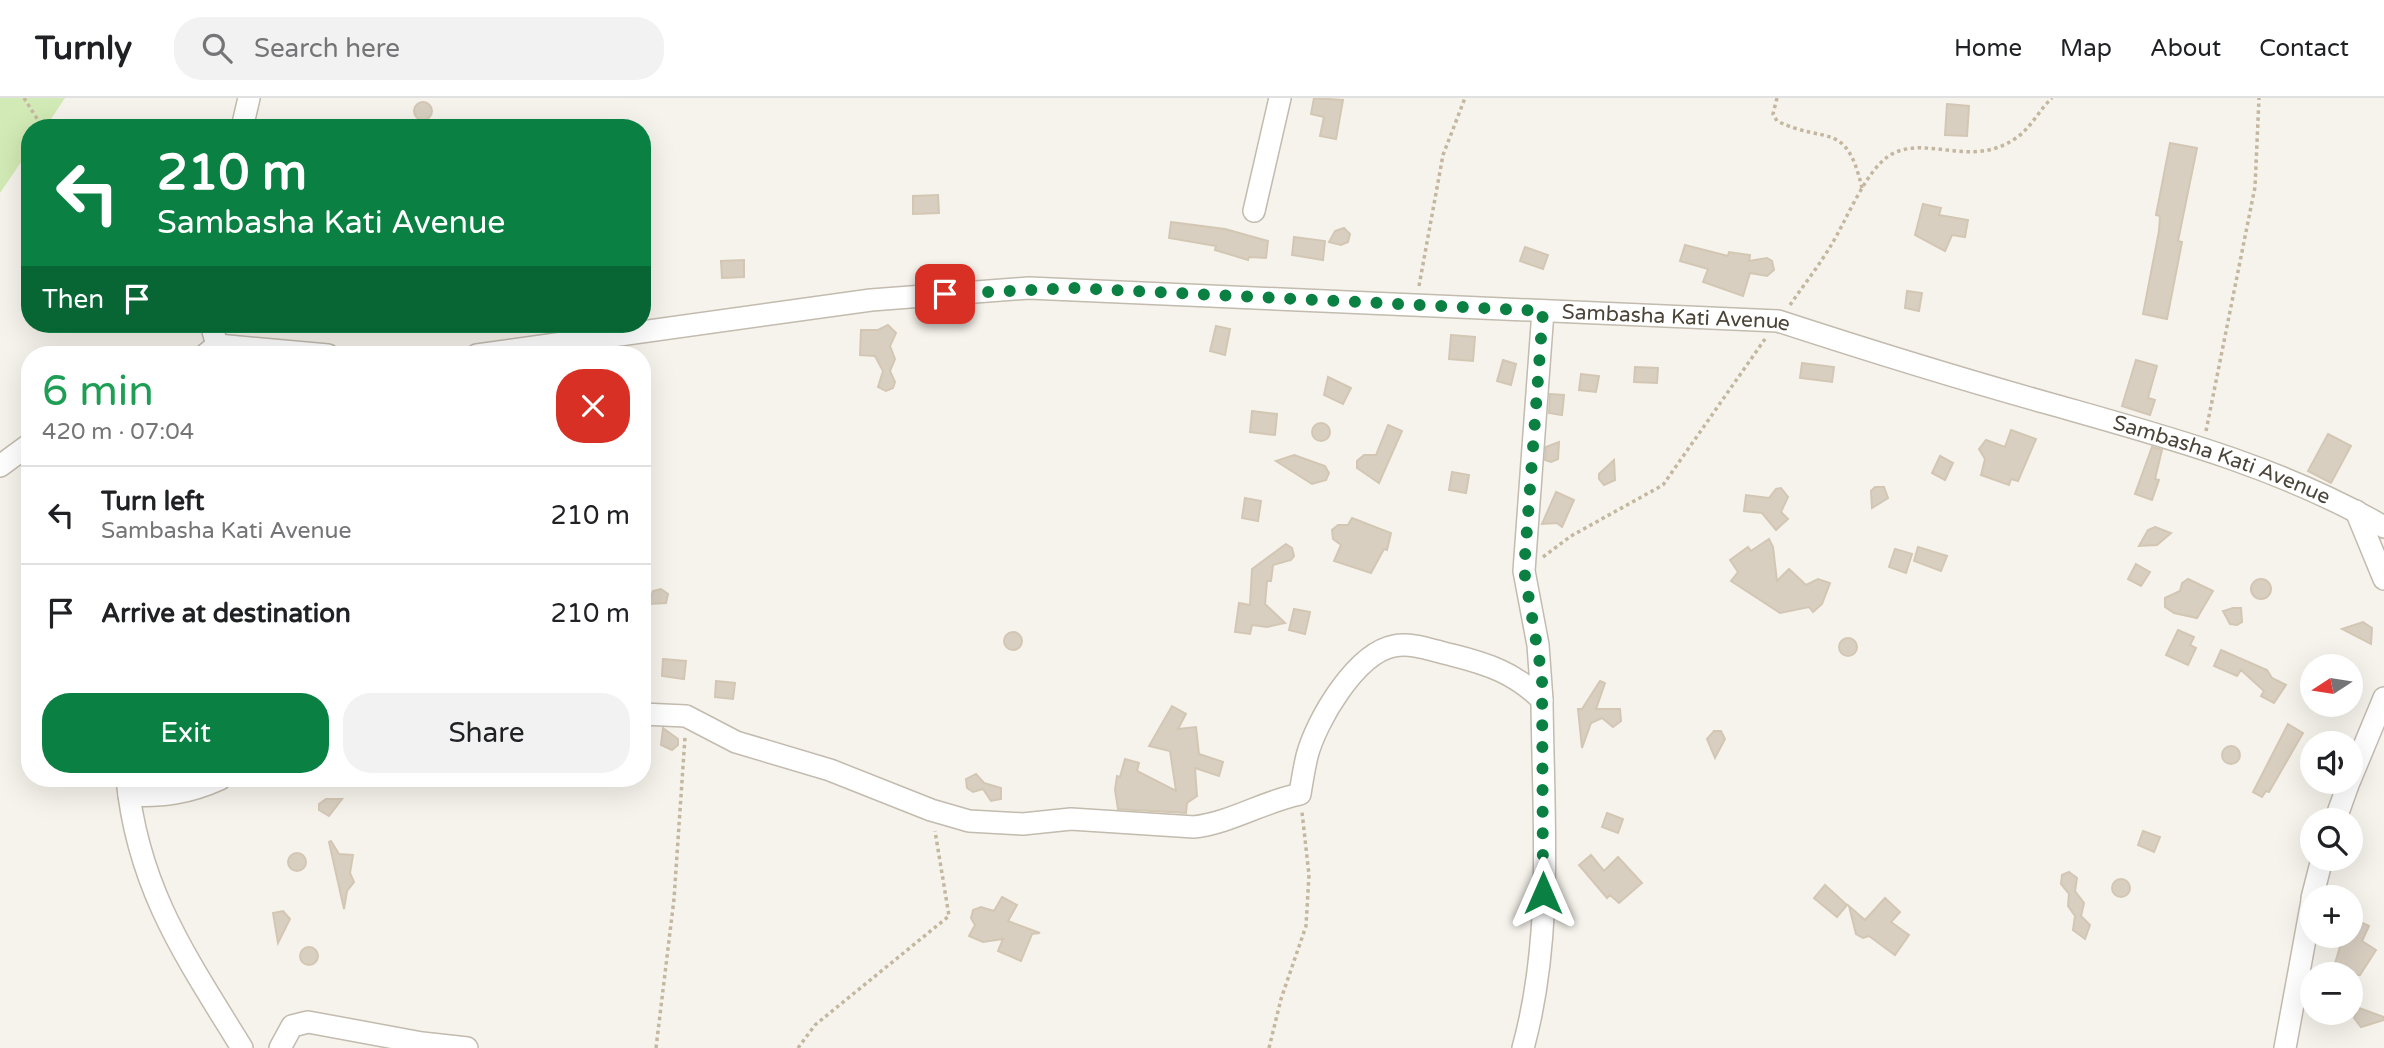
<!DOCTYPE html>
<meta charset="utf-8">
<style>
:root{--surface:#fff;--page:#f2f2f2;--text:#202124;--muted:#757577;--line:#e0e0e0;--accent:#0b8043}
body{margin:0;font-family:"Varela Round",sans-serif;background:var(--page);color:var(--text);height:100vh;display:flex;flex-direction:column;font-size:26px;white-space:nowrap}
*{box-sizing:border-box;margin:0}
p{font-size:23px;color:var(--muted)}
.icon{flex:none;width:38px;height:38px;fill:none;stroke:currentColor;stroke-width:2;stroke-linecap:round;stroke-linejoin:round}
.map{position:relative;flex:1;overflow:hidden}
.side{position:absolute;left:21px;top:248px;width:630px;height:441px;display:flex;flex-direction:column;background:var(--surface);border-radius:28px;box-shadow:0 7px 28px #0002}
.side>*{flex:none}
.hud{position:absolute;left:21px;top:21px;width:630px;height:214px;border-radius:28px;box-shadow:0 7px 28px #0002;background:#0b8043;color:#fff;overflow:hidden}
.needle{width:46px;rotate:258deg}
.controls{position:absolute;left:2300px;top:556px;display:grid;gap:14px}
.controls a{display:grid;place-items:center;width:63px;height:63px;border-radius:50%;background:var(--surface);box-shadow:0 7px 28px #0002;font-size:35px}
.pin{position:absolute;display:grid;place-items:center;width:60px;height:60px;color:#fff;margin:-30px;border-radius:14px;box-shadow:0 4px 10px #0006}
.me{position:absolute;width:77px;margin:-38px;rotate:0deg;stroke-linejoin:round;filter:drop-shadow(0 0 5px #0008)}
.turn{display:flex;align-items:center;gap:24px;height:147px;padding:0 21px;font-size:32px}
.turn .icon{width:91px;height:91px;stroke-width:2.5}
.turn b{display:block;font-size:49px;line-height:60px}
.then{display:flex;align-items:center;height:66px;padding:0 21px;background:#0003;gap:14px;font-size:26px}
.round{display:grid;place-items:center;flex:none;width:74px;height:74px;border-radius:28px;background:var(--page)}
.headline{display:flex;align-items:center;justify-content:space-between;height:119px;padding:0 21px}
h1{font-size:42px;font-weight:600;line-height:52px;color:#1e9e55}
.primary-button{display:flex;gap:14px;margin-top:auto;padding:14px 21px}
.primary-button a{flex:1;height:80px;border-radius:28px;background:var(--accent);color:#fff;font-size:28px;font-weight:600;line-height:80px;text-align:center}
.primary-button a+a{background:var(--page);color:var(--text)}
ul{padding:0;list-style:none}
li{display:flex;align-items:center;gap:21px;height:98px;padding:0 21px;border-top:2px solid var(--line)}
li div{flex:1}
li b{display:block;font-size:26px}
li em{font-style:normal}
header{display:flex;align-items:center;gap:42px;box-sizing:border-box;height:98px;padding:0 35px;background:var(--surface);border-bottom:2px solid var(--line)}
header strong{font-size:33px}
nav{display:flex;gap:38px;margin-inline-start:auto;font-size:24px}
.search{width:490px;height:63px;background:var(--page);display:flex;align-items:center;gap:18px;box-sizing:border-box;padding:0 24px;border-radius:28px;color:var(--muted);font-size:26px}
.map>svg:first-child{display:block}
.green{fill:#d2eab5}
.building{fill:#d8cfc1;stroke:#d3c7b4;stroke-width:2}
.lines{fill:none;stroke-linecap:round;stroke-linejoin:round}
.minor-casing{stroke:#c2bbae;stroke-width:24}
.path{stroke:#c4b79f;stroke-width:3.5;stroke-dasharray:3.5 3.5;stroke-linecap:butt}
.minor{stroke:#fff;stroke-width:21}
.route{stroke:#0b8043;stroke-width:12;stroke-dasharray:0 21.6}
.labels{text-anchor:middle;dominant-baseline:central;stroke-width:5;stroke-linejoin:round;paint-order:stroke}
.street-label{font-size:21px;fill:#4b4439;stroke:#fff}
</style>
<header>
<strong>Turnly</strong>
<div class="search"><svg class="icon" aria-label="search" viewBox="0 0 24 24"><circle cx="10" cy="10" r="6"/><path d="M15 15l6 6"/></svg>Search here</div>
<nav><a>Home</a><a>Map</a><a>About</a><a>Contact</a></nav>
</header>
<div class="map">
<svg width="2384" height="950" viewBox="0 0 2384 950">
<rect width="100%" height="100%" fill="#f6f3ec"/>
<path class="green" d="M0,0H65L45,30H30V51L0,95Z"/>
<path class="building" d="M1314,0L1343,2L1336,41L1320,38L1324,19L1311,16Z
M414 13a9 9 0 1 1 18 0a9 9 0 1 1-18 0Z
M1947,6L1969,8L1967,38L1945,37Z
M2170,45L2197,50L2178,143L2182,144L2167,221L2143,216L2159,133L2160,118L2156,117Z
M938,97L939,115L913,116V98Z
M1923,106L1941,110L1939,117L1968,122L1965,139L1952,137L1945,153L1915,137Z
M1171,124L1225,131L1268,143L1266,160L1249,159L1248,162L1215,152L1216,148L1169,140Z
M1344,130L1350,136L1348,144L1341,147L1329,144L1335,133Z
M1294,139L1325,143L1323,162L1292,157Z
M1685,147L1728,158L1729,154L1750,157L1749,163L1767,160L1772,163L1774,172L1767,178L1750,175L1743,198L1703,184L1708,171L1680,163Z
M1525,149L1548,157L1543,171L1520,163Z
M744,162V179L722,180L721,163Z
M1907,193L1922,195L1919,213L1905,210Z
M888,227L896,235L890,248L895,261L890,273L895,284L893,290L886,293L878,289L883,273L875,258L860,257L861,232H878Z
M1216,228L1230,231L1225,257L1210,253Z
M1451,237L1475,239L1473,263L1449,261Z
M1503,262L1516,266L1511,287L1497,283Z
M2136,262L2157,268L2148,300L2155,302L2150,317L2122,308Z
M1802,265L1834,269L1832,284L1800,280Z
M1635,269L1658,270L1657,285L1634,284Z
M1581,276L1599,278L1596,294L1579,292Z
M1328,279L1351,290L1343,306L1324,297Z
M1550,296L1564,297L1562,317L1549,315Z
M1252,313L1277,316L1275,337L1250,334Z
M1312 334a9 9 0 1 1 18 0a9 9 0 1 1-18 0Z
M1388,327L1402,333L1379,385L1357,370V363L1364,357H1376Z
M2011,332L2036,341L2018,383L2011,381L2009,387L1981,377L1985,361L1979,351L1986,342L2005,349Z
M2328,336L2351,348L2331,385L2308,373Z
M1559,344L1558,361L1551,364L1545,362L1546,349Z
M2152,349L2162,352L2155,381L2159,382L2152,402L2135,396Z
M1294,357L1325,368L1329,375L1326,382L1312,386L1276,363Z
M1940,358L1953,365L1945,382L1932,375Z
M1614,362L1615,382L1604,387L1599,381V376Z
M1452,374L1469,377L1466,395L1449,392Z
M1875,389H1884L1888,400L1872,410L1871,393Z
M1781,390L1788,399L1781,414L1788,421L1776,432L1762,415L1744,413L1746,397L1769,400L1776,391Z
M1556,394L1574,402L1562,429L1557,425L1542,426Z
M1245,400L1261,403L1258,423L1242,420Z
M1352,420L1391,435L1387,452L1384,451L1371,475L1334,463L1341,447L1333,441L1332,432L1338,427H1348Z
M2155,429L2171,435L2157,447L2139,448L2148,432Z
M1769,441L1773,449L1777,483L1789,471L1806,487L1818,481L1830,485L1822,506L1813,514L1809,509L1780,515L1731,483L1738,474L1730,462L1748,449L1751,453Z
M1286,446L1292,450L1294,458L1291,462L1273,467L1271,483H1267L1265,506L1285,525L1267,529L1252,527L1250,536L1235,534L1239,505L1250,507L1252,471Z
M1918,449L1947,458L1941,473L1914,463Z
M1895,451L1912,456L1906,475L1889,469Z
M2136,466L2150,474L2141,488L2128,481Z
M2188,481L2213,493L2197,520L2174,515L2165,509V500L2180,493L2182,485Z
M2251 491a10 10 0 1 1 20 0a10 10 0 1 1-20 0Z
M661,491L668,496L666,505L649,506L653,493Z
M2233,510H2241L2242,524L2237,527L2230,526L2223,513Z
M1294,511L1310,514L1305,536L1289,532Z
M2363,524L2372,530L2371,546L2342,531Z
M2178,532L2194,539L2190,547L2196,550L2188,567L2166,557Z
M1004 543a9 9 0 1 1 18 0a9 9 0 1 1-18 0Z
M1839 549a9 9 0 1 1 18 0a9 9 0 1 1-18 0Z
M2221,552L2267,572L2272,580L2286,587L2274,605L2261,598L2264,593L2241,572L2237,578L2214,568Z
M663,561L686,563L684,581L662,578Z
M716,583L735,585L733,601L715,599Z
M1600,583L1605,585L1596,611H1620L1621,623L1613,629L1602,620L1591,625L1582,650L1578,611H1582Z
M1172,608L1186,616L1178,631L1196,629L1199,656L1223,664L1219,678L1195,670L1197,698L1187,705L1186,715L1118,711L1115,692L1117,678L1120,679L1125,661L1139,665L1137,673L1176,693L1170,653L1149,648Z
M2288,626L2303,635L2269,694L2266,693L2262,699L2253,694Z
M663,630L678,641V647L672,652L661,647Z
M1714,633H1721L1725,641L1715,660L1707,641Z
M2222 657a9 9 0 1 1 18 0a9 9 0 1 1-18 0Z
M976,676L984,685L1001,690V701L991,703L983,691L973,694L967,690L966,681Z
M326,701H342L329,718L319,712V706Z
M1607,715L1623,721L1618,735L1602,729Z
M2143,733L2160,739L2154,754L2138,747Z
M331,743L339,756L353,757L350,775L354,784L347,793L344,811L329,744Z
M288 764a9 9 0 1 1 18 0a9 9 0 1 1-18 0Z
M1591,757L1604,773L1618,759L1642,785L1619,805L1610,797L1607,800L1579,767Z
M2069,774L2077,780L2075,793L2084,805L2081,818L2090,827L2085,841L2073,832L2075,818L2068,808L2069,796L2061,786L2062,777Z
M2112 790a9 9 0 1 1 18 0a9 9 0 1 1-18 0Z
M1825,787L1847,807L1837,819L1814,800Z
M1002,799L1017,807L1008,823L1040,835L1032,836L1021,863L998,853L1003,841L983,844L969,838L975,827L971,820L973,812L981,809L994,813Z
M1885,800L1900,814L1891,824L1909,837L1895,857L1869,838L1863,840L1856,836L1849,808L1865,822Z
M283,813L290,821L278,845L273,815Z
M2354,821L2369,828L2362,843L2376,852L2360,877H2337L2340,871L2334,869L2343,838H2350Z
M300 858a9 9 0 1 1 18 0a9 9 0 1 1-18 0Z
M2359,910L2384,919V922L2361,929L2354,920Z"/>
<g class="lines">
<g class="minor-casing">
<g id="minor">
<path d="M242,30L249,0"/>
<path d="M1254,113L1280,0"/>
<path d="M211,226L217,247L214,257"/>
<path d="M205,257L217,247L328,257"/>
<path id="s1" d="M477,257L871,202L1029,190L1778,223C1867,252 1957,280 2047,305C2163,338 2279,368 2384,429"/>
<path d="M0,368L30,346"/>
<path d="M2356,413L2384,481"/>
<path d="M1542,602L1538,547L1524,473L1543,213"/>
<path d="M642,616L686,618L736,644L830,672L931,712L969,723L1023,726L1071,721L1194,729C1230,725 1262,704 1300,696C1302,683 1304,671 1307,658C1316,623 1356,555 1394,548C1412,544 1434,553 1452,557C1488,566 1515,575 1542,602C1543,717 1554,838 1523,950"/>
<path d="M127,681C138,791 186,859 242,950"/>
<path d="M2350,682L2384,600"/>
<path d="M129,697C163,699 189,695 220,681"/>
<path d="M2335,723L2349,684"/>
<path d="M2312,800L2322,761"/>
<path d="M280,950L292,928L308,924L422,945L467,950"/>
<path d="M2285,950L2312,803"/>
</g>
</g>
<path class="path" d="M24,0L43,30
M1777,0L1773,16L1777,23C1826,47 1846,21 1862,90
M1419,188L1443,57L1465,0
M1790,207C1803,188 1818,169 1830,149C1846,124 1866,70 1892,56C1928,37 1972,71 2016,40C2031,30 2039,12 2052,0
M2206,333L2255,89L2259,0
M1543,459L1571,438L1663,387L1765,241
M656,950L674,801L685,639
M798,950L815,927L949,818L935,733
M1269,950L1281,901L1306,828L1309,777L1302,714"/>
<use href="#minor" class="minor"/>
</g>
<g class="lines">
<path class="route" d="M945,196L1073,190L1543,213L1524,472L1542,578L1543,795"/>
</g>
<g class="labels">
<g class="street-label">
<text stroke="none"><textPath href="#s1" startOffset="1204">Sambasha Kati Avenue</textPath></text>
<text stroke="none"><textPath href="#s1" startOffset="1771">Sambasha Kati Avenue</textPath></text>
</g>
</g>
</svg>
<div class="controls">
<a><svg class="needle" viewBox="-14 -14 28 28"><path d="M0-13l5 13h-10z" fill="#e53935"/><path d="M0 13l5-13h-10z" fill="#757577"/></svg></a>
<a><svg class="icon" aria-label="sound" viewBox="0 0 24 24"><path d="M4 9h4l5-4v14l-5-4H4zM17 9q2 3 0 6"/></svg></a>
<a><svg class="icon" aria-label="search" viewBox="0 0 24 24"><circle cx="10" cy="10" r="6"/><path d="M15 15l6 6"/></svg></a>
<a>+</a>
<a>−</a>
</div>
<div class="pin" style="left:945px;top:196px;background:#d93025"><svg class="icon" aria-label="arrive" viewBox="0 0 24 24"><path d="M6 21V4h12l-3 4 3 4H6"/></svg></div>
<svg class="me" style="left:1543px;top:795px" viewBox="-20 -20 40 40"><path d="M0-17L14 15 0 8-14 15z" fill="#0b8043" stroke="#fff" stroke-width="4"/></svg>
<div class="hud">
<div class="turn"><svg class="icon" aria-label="left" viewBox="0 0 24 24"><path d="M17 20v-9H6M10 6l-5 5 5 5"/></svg><div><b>210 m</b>Sambasha Kati Avenue</div></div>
<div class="then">Then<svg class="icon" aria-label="arrive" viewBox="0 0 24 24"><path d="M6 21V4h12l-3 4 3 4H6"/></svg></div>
</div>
<section class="side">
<div class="headline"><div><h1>6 min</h1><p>420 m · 07:04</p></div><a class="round" style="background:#d93025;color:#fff"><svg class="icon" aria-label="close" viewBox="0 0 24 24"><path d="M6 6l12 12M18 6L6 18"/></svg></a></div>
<ul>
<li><svg class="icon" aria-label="left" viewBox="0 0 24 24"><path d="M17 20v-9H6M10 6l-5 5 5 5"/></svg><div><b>Turn left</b><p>Sambasha Kati Avenue</p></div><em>210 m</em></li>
<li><svg class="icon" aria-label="arrive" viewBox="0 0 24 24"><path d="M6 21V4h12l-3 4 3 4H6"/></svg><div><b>Arrive at destination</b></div><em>210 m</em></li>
</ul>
<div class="primary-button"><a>Exit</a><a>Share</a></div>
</section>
</div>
